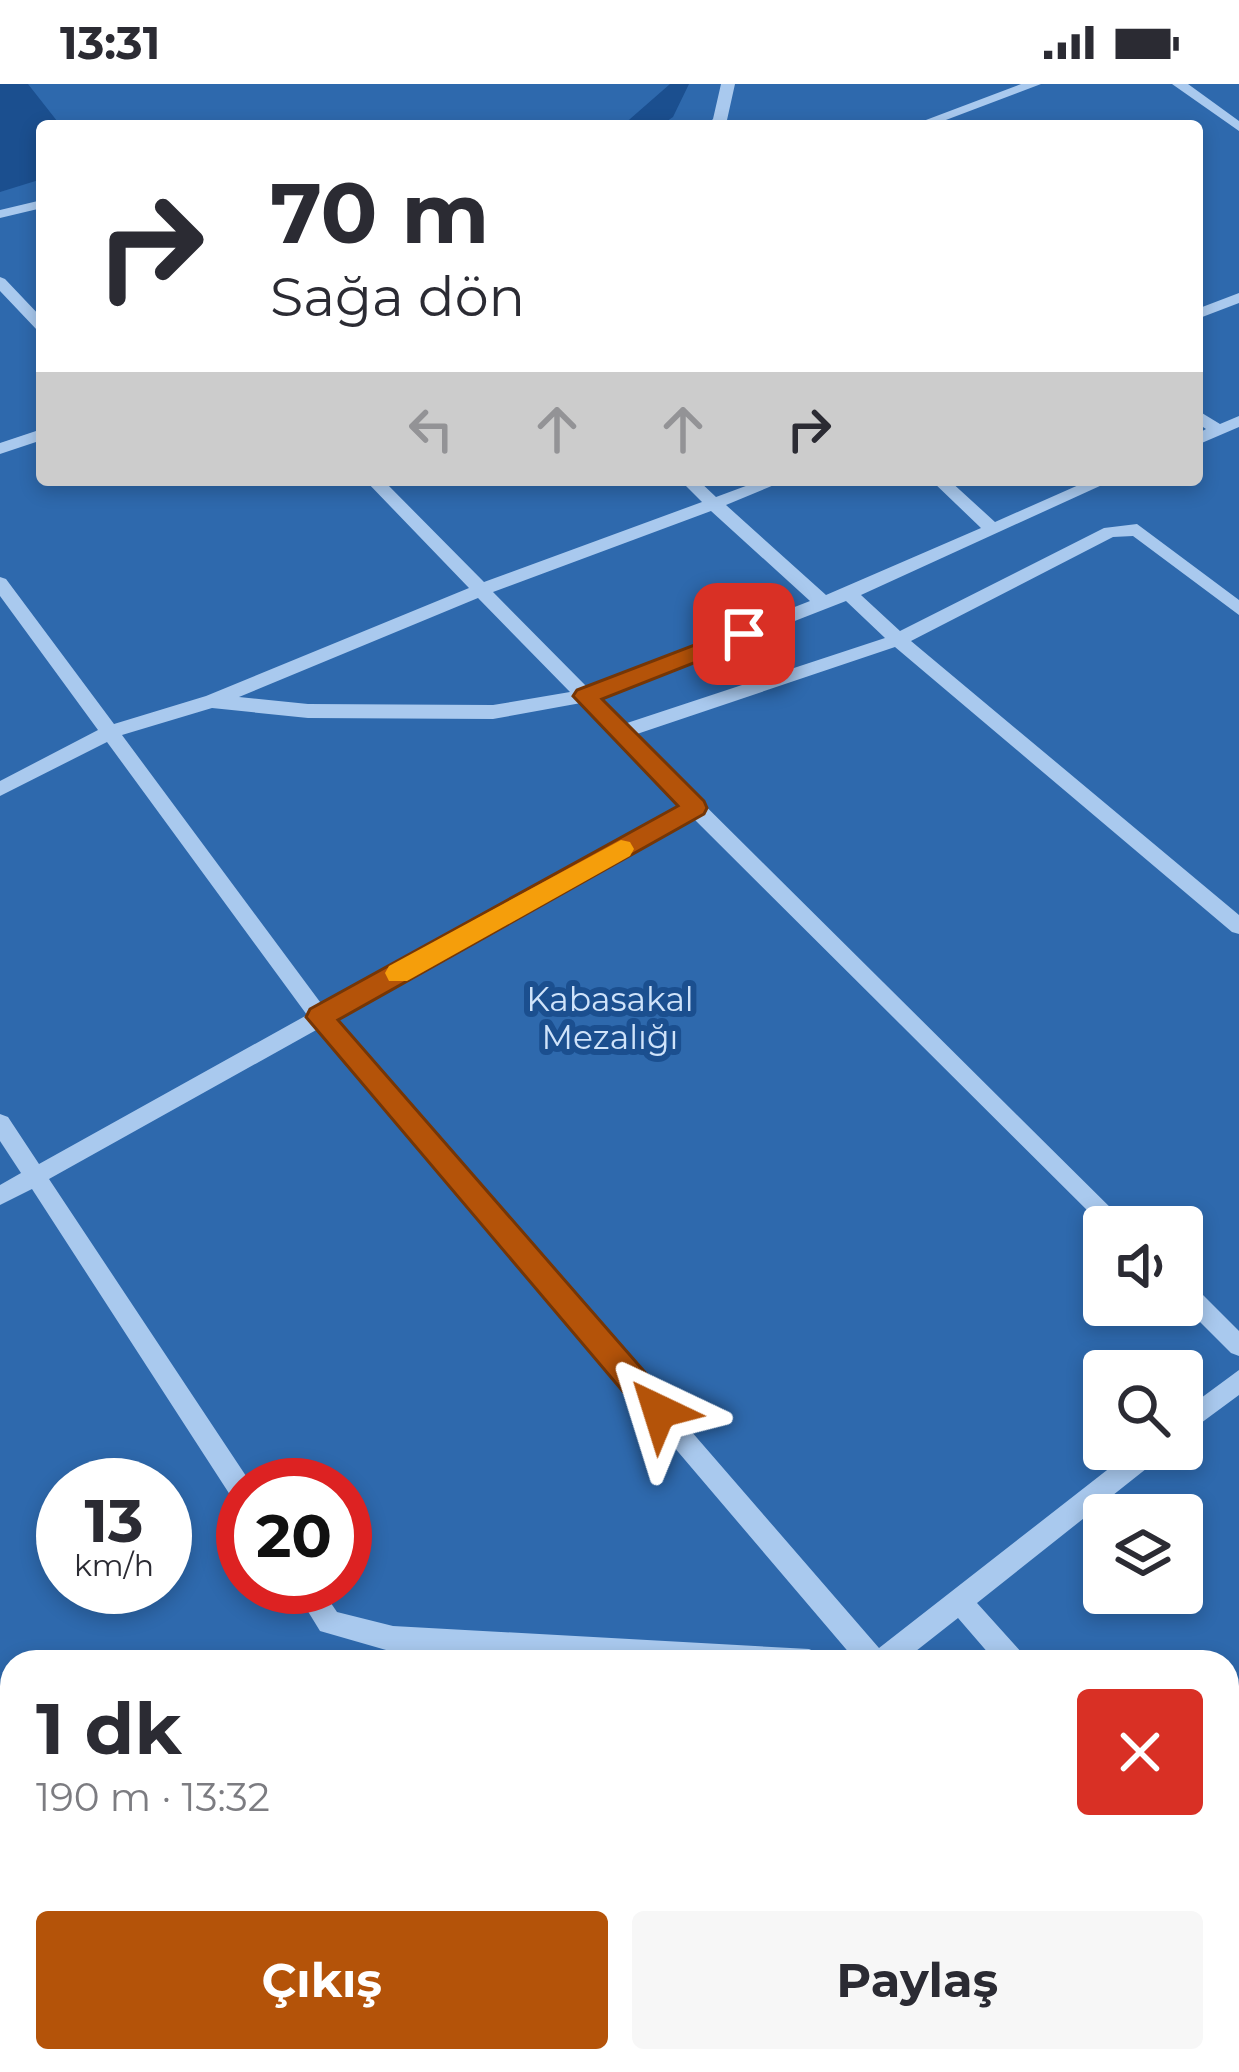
<!DOCTYPE html>
<html lang="tr">
<meta charset="utf-8">
<style>
:root{--surface:#fff;--page:#f7f7f7;--text:#2b2b33;--muted:#7c7c81;--accent:#b45309}
body{margin:0;font-family:Montserrat,sans-serif;background:var(--page);color:var(--text);height:100vh;display:flex;flex-direction:column;font-size:45px;white-space:nowrap}
*{box-sizing:border-box;margin:0}
p{font-size:39px;color:var(--muted)}
.icon{flex:none;width:66px;height:66px;fill:none;stroke:currentColor;stroke-width:2;stroke-linecap:round;stroke-linejoin:round}
.map{position:relative;flex:1;overflow:hidden}
.sheet{position:absolute;left:0px;top:1566px;width:1239px;height:423px;display:flex;flex-direction:column;background:var(--surface);border-radius:36px 36px 0 0;box-shadow:0 6px 18px #0003}
.sheet>*{flex:none}
.hud{position:absolute;left:36px;top:36px;width:1167px;height:366px;border-radius:12px;box-shadow:0 6px 18px #0003;background:#fff;color:var(--text);overflow:hidden}
.controls{position:absolute;left:1083px;top:1122px;display:grid;gap:24px}
.controls a{display:grid;place-items:center;width:120px;height:120px;border-radius:12px;background:var(--surface);box-shadow:0 6px 18px #0003;font-size:60px}
.speed{position:absolute;left:36px;top:1374px;display:flex;gap:24px;font-size:60px;font-weight:700;text-align:center}
.speed>*{display:grid;place-content:center;width:156px;height:156px;border-radius:50%;background:var(--surface);box-shadow:0 6px 18px #0003;line-height:1}
.speed small{font-size:30px;font-weight:400}
.speed .limit{border:18px solid #d22;background:#fff;color:#111}
.pin{position:absolute;display:grid;place-items:center;width:102px;height:102px;color:#fff;margin:-51px;border-radius:24px;box-shadow:0 6px 18px #0006}
.me{position:absolute;width:132px;margin:-66px;rotate:319deg;stroke-linejoin:round;filter:drop-shadow(0 0 9px #0008)}
.turn{display:flex;align-items:center;gap:42px;height:252px;padding:0 36px;font-size:54px}
.turn .icon{width:156px;height:156px;stroke-width:2.5}
.turn b{display:block;font-size:84px;line-height:102px}
.lanes{display:flex;align-items:center;height:114px;padding:0 36px;background:#0003;justify-content:center;gap:60px;direction:ltr}
.lanes .off{opacity:.35}
.round{display:grid;place-items:center;flex:none;width:126px;height:126px;border-radius:12px;background:var(--page)}
.overview{display:flex;align-items:center;justify-content:space-between;height:204px;padding:0 36px}
h1{font-size:72px;font-weight:700;line-height:90px}
.primary-button{display:flex;gap:24px;margin-top:auto;padding:24px 36px}
.primary-button a{flex:1;height:138px;border-radius:12px;background:var(--accent);color:#fff;font-size:48px;font-weight:700;line-height:138px;text-align:center}
.primary-button a+a{background:var(--page);color:var(--text)}
.status{display:flex;justify-content:space-between;align-items:center;height:84px;padding:0 60px;background:var(--surface);direction:ltr}
.status svg{height:33px;fill:currentColor}
.map>svg:first-child{display:block}
.green{fill:#2e69ad;fill-rule:evenodd}
.lines{fill:none;stroke-linecap:round;stroke-linejoin:round}
.minor{fill:#a9c9ee;fill-rule:evenodd}
.route{fill:#b45309;stroke:#753606;stroke-width:3}
.slow{fill:#f59e0b}
.labels{text-anchor:middle;dominant-baseline:central;stroke-width:12;stroke-linejoin:round;paint-order:stroke}
.park-label{font-size:33px;fill:#cfe3fa;stroke:#1b4f8f}
</style>
<div class="status"><b>13:31</b><svg viewBox="0 0 49 12"><path d="M0 12V9h3v3zM5 12V6h3v6zM10 12V3h3v9zM15 12V0h3v12zM26 1h20v11H26zM47 4h2v5h-2z"/></svg></div>
<div class="map">
<svg width="1239" height="1988" viewBox="0 0 1239 1988">
<rect width="100%" height="100%" fill="#1b4f8f"/>
<path class="green" d="M28,0H670L622,42H61Z
M689,0H1239V1988H0V108L42,95V396H1197V42H660L673,33ZM1104,1143H1182V1221H1104ZM1104,1287H1182V1365H1104ZM63,1401H165V1503H63ZM243,1401H345V1503H243ZM1104,1431H1182V1509H1104ZM12,1578H1227V1977H12Z"/>
<g class="lines">
<path class="minor" d="M721,0H735L727,36L721,42H706L713,35Z
M1021,0H1041L930,42H910Z
M1172,0H1188L1239,37V47Z
M42,116V124L0,134V126Z
M0,193L5,195L42,234V248L37,246L0,207Z
M1239,209V219L1197,235V225Z
M1197,326L1220,340L1239,332V343L1197,361V350L1206,345L1197,339Z
M42,345V356L0,370V359Z
M365,396H383L484,498L702,418L680,396H698L716,413L762,396H786L726,421L826,511L981,444L931,396H949L995,438L1090,396H1113L861,511L900,547L1104,444L1137,440L1239,516V531L1133,452L1113,453L911,557L1239,831V850L1232,848L895,563L634,651L1130,1143H1104L693,734L334,935L879,1564L1134,1365H1165L1161,1373L977,1519L1022,1569L1026,1578H996L958,1534L902,1578H857L318,945L49,1095L252,1401H243V1420L234,1417L32,1105L0,1121V1101L21,1089L0,1057V1030L8,1033L39,1080L307,931L107,658L0,712V697L98,646L0,512V493L6,495L114,640L206,612L469,504ZM711,427L810,517L588,604L493,508ZM478,514L570,608L493,621L308,620L239,613ZM846,517L885,554L624,640L598,614ZM581,619L682,723L323,922L122,651L212,624L308,634L493,635Z
M1182,1195L1190,1198L1239,1247V1272L1231,1269L1182,1220Z
M1239,1286V1311L1182,1353V1328Z
M293,1503H320L337,1528L393,1542L809,1565L818,1569L822,1578H581L393,1568L320,1547Z
M0,1641L12,1646V1673L0,1668Z
M0,1787L12,1793V1821L0,1815Z
M1227,1807L1239,1814V1848L1227,1841Z
M315,1977H358L364,1988H321Z
M784,1977H817L822,1988H789Z"/>
</g>
<path class="route" d="M744,542L752,545V556L602,615L704,717L707,724L704,730L338,936L670,1317L674,1327L670,1337L659,1341L648,1337L306,933L310,925L678,722L573,612L577,606Z"/>
<path class="slow" d="M621,756L630,758L634,765L630,772L407,897H389L385,889L389,882Z"/>
<g class="labels">
<g class="park-label">
<text x="610" y="915">Kabasakal<tspan x="610" dy="38">Mezalığı</tspan></text>
</g>
</g>
</svg>
<div class="controls">
<a><svg class="icon" aria-label="sound" viewBox="0 0 24 24"><path d="M4 9h4l5-4v14l-5-4H4zM17 9q2 3 0 6"/></svg></a>
<a><svg class="icon" aria-label="search" viewBox="0 0 24 24"><circle cx="10" cy="10" r="6"/><path d="M15 15l6 6"/></svg></a>
<a><svg class="icon" aria-label="layers" viewBox="0 0 24 24"><path d="M12 4l9 5-9 5-9-5zM3 14l9 5 9-5"/></svg></a>
</div>
<div class="speed"><div>13<small>km/h</small></div><div class="limit">20</div></div>
<div class="pin" style="left:744px;top:550px;background:#d93025"><svg class="icon" aria-label="arrive" viewBox="0 0 24 24"><path d="M6 21V4h12l-3 4 3 4H6"/></svg></div>
<svg class="me" style="left:659px;top:1327px" viewBox="-20 -20 40 40"><path d="M0-17L14 15 0 8-14 15z" fill="#b45309" stroke="#fff" stroke-width="4"/></svg>
<div class="hud">
<div class="turn"><svg class="icon" aria-label="right" viewBox="0 0 24 24"><path d="M7 20v-9h11M14 6l5 5-5 5"/></svg><div><b>70 m</b>Sağa dön</div></div>
<div class="lanes"><svg class="icon off" aria-label="left" viewBox="0 0 24 24"><path d="M17 20v-9H6M10 6l-5 5 5 5"/></svg><svg class="icon off" aria-label="ahead" viewBox="0 0 24 24"><path d="M12 20V5M6 11l6-6 6 6"/></svg><svg class="icon off" aria-label="ahead" viewBox="0 0 24 24"><path d="M12 20V5M6 11l6-6 6 6"/></svg><svg class="icon" aria-label="right" viewBox="0 0 24 24"><path d="M7 20v-9h11M14 6l5 5-5 5"/></svg></div>
</div>
<section class="sheet">
<div class="overview"><div><h1>1 dk</h1><p>190 m · 13:32</p></div><a class="round" style="background:#d93025;color:#fff"><svg class="icon" aria-label="close" viewBox="0 0 24 24"><path d="M6 6l12 12M18 6L6 18"/></svg></a></div>
<div class="primary-button"><a>Çıkış</a><a>Paylaş</a></div>
</section>
</div>
